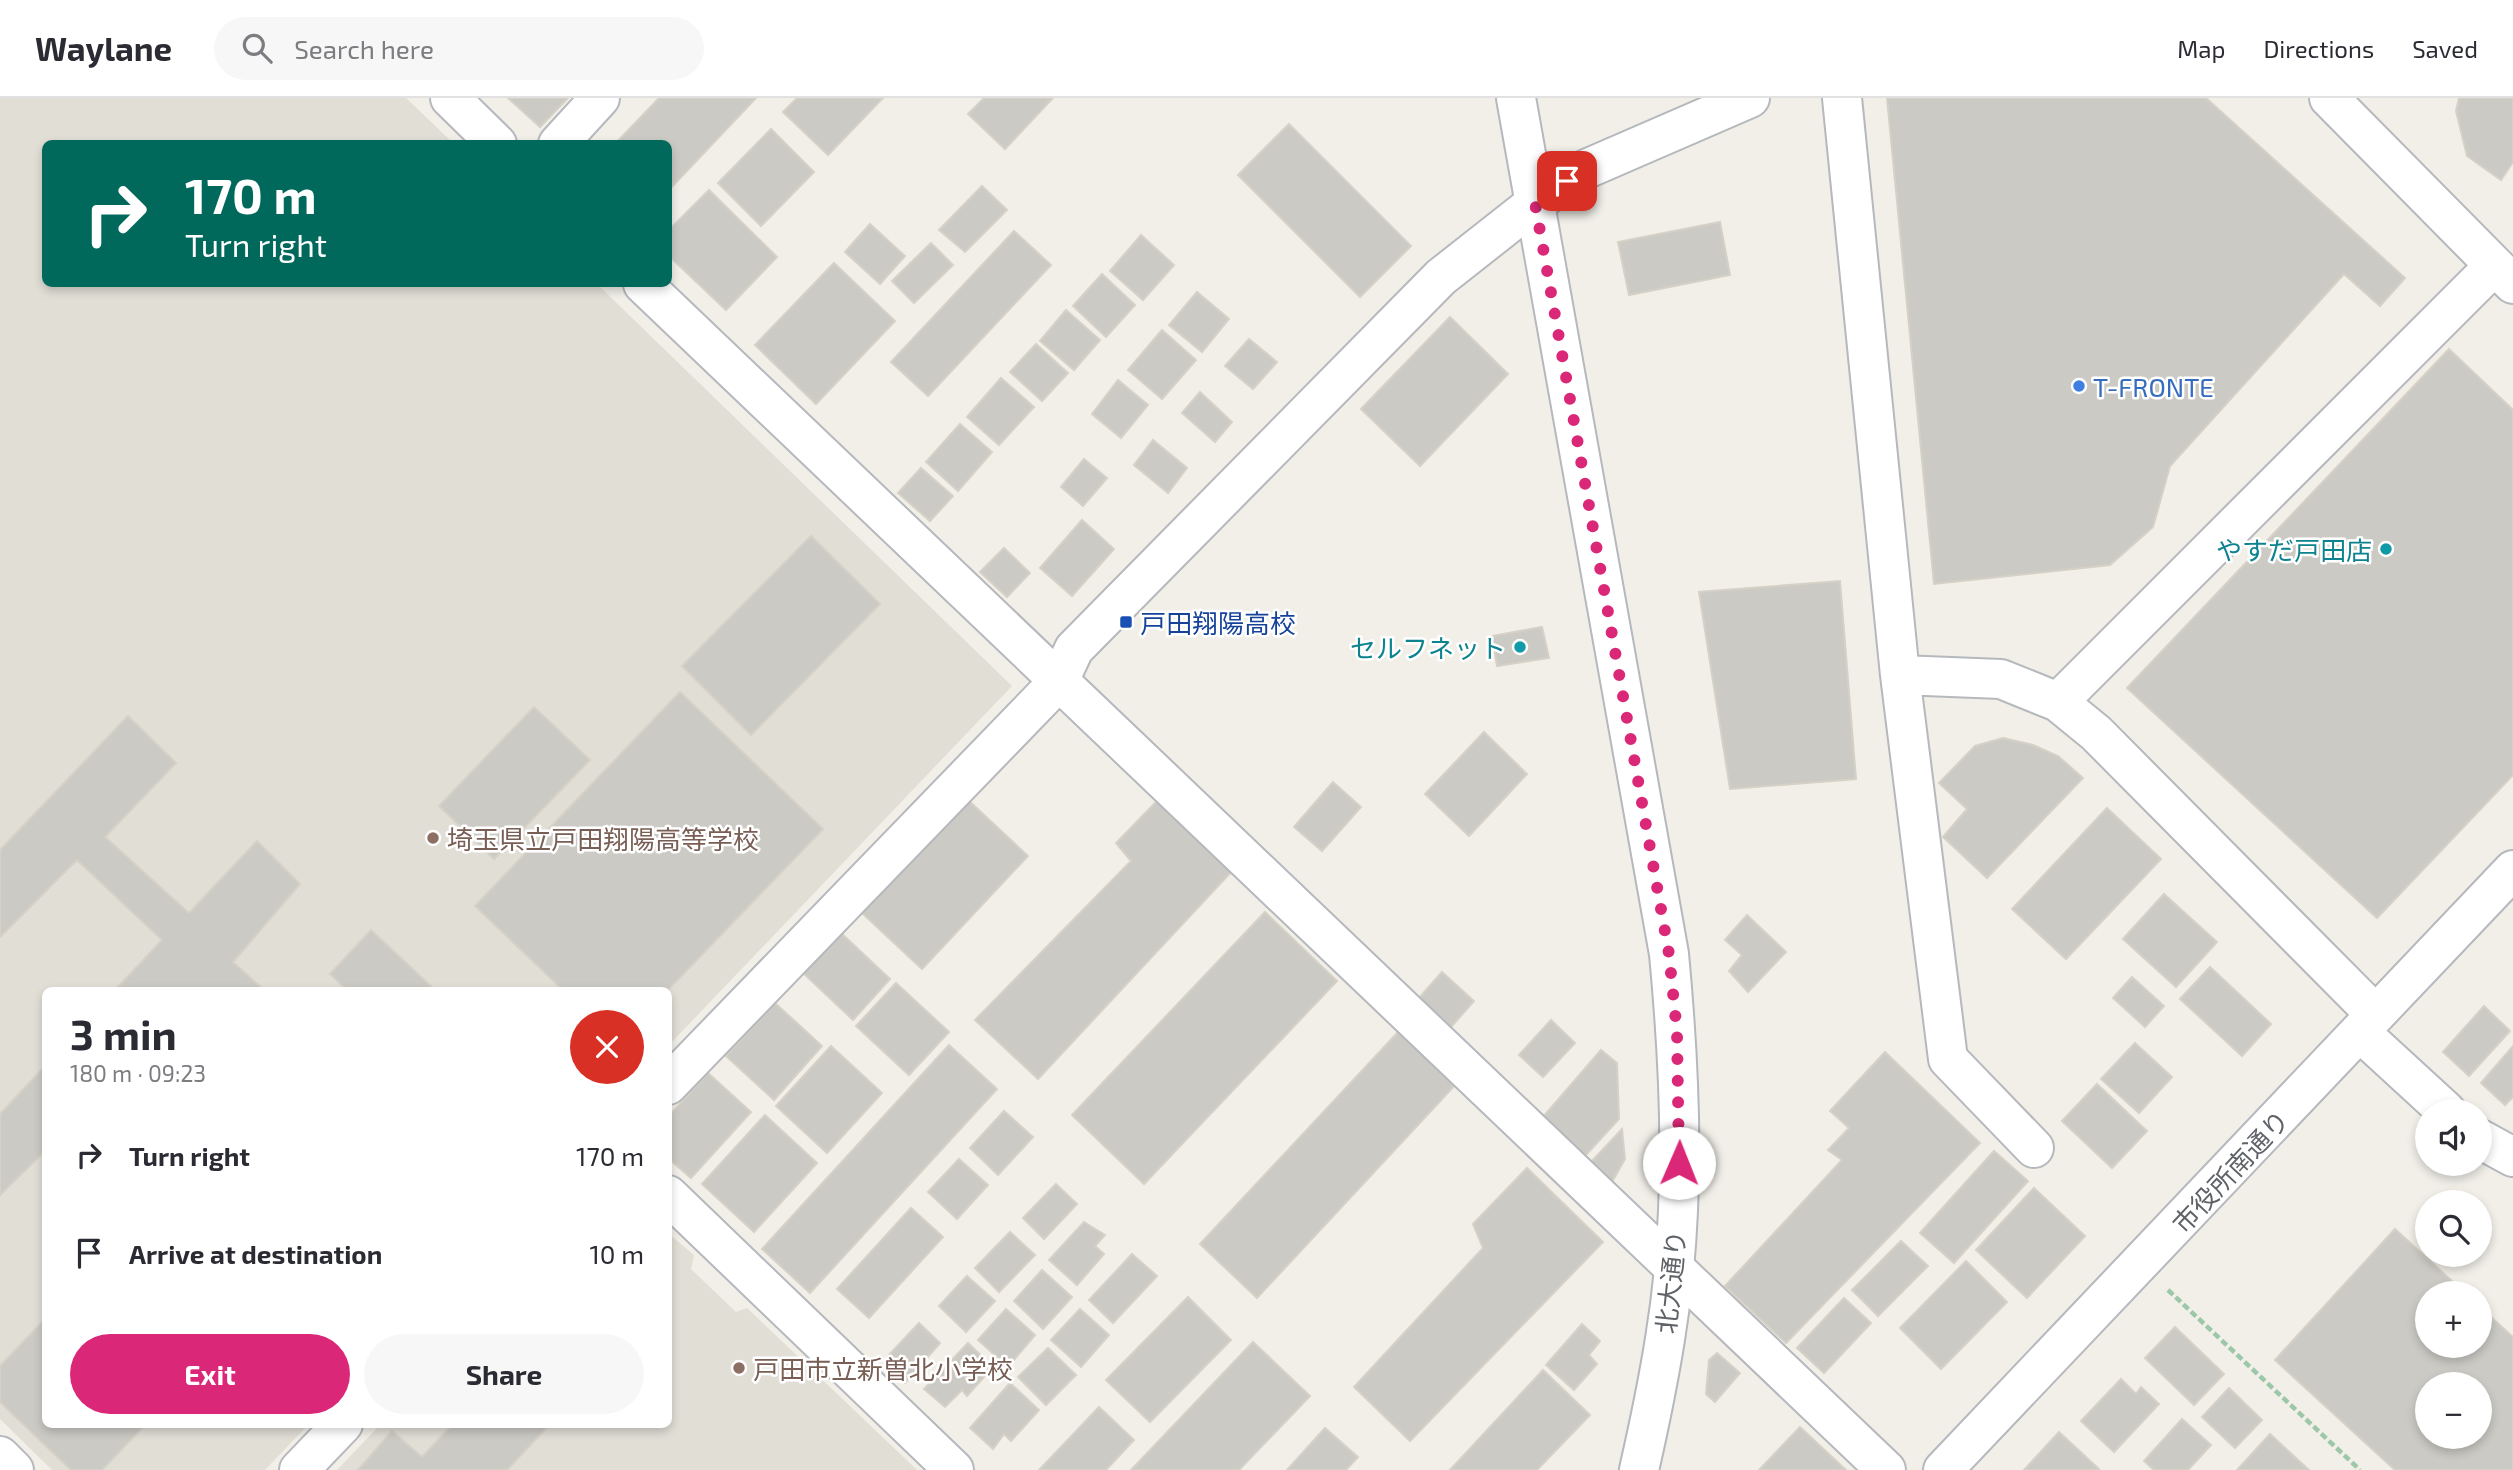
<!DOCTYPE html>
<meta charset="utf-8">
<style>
:root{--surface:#fff;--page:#f7f7f7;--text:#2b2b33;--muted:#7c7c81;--line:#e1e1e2;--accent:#db2777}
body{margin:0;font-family:"Exo 2","Noto Sans JP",sans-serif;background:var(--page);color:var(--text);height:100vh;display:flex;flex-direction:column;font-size:26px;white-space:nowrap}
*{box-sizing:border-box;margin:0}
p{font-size:23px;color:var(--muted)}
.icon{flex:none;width:38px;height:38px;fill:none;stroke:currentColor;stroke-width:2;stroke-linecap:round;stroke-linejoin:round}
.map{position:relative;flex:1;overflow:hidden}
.drawer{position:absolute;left:42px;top:889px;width:630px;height:441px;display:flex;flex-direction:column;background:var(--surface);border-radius:10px;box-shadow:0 4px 10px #0003}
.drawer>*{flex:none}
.top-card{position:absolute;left:42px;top:42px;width:630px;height:147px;border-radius:10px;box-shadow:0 4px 10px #0003;background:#00695c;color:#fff;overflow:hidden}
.fabs{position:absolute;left:2415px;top:1001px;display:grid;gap:14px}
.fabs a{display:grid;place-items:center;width:77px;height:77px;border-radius:50%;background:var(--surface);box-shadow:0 4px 10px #0003;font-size:35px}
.pin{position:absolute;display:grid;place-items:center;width:60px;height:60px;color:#fff;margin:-30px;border-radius:14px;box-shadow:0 4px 10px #0006}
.me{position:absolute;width:77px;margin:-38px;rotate:1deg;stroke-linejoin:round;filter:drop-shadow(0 0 5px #0008)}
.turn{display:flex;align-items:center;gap:24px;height:147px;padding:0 28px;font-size:32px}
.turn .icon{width:91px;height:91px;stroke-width:2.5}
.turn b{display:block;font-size:49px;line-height:60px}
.round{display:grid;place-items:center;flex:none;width:74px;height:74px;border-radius:37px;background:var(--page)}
.headline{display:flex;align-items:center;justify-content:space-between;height:119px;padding:0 28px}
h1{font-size:42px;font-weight:700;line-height:52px}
.primary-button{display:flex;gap:14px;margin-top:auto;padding:14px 28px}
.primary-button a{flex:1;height:80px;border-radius:42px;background:var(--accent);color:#fff;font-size:28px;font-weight:700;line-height:80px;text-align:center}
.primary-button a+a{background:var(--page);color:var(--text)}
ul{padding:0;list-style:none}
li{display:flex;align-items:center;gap:21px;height:98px;padding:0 28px}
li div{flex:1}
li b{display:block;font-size:26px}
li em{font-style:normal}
header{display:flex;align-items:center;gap:42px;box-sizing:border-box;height:98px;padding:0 35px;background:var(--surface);border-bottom:2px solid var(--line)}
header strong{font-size:33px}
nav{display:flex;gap:38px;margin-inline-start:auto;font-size:24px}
.search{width:490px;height:63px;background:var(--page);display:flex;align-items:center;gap:18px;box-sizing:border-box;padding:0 24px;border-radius:38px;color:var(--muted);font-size:26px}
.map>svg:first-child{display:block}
.education{fill:#e1ded6}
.building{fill:#cccac5;stroke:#d6d1c6;stroke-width:2;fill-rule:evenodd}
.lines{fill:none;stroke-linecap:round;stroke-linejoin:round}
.minor-casing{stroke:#b5b8bc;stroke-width:42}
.tertiary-casing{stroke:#b5b8bc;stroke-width:42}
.path{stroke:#9cc7a9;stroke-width:4.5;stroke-dasharray:7 3.5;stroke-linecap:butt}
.minor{stroke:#fff;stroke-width:38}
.tertiary{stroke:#fff;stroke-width:38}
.route{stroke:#db2777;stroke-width:12;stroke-dasharray:0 21.6}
.shop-dot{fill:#3f7fe0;stroke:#fff;stroke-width:2.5}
.culture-dot{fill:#0f9aa8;stroke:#fff;stroke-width:2.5}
.transit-dot{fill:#1a4fb4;stroke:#fff;stroke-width:2.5}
.education-dot{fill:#8d6e63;stroke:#fff;stroke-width:2.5}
.labels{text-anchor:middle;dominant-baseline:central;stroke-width:5;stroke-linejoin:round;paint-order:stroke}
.shop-label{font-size:26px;fill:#366cbe;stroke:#fff;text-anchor:start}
.culture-label{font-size:26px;fill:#0d838f;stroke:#fff;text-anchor:end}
.transit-label{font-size:26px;fill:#164399;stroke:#fff;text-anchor:start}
.education-label{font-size:26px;fill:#785e54;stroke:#fff;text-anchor:start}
.street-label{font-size:26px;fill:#5f6368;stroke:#fff}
</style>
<header>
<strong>Waylane</strong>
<div class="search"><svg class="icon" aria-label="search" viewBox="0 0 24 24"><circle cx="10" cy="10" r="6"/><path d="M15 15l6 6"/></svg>Search here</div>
<nav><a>Map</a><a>Directions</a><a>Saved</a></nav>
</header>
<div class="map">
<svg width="2513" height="1372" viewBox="0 0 2513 1372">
<rect width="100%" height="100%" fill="#f1efe8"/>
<path class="education" d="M0,0H406L453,45L46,46V186H597L1012,588L669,947L668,892H46V1326L308,1327L265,1372H52L0,1321Z
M669,1136L694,1157L691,1171L736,1214L747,1210L917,1372H337L380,1327L668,1326Z"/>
<path class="building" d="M508,0H568L540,29Z
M659,0H756L668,93V46H615Z
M797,0H883L828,57L783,14Z
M984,0H1053L1005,51L968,16Z
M1887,0H2206L2405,180L2380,208L2344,176L2170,368L2153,429L2110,467L1934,486Z
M2459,0H2513V64L2501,82L2467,58L2456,13Z
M1289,26L1411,148L1360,199L1238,77Z
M771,31L814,74L761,128L718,85Z
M982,88L1007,112L965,154L939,132Z
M709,92L777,159L726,212L668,157V133Z
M1720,124L1730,177L1629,197L1618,144Z
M870,126L905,158L880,186L845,154Z
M1014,133L1051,167L928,298L891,264Z
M1141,137L1174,167L1143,202L1110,173Z
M931,145L953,167L914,205L892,183Z
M834,165L895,223L816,306L755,247Z
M1102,176L1135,207L1106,239L1073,208Z
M1197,194L1229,221L1202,254L1169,227Z
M1066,212L1100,242L1074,272L1040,243Z
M1450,219L1508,276L1420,368L1361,311Z
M1162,232L1196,262L1162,301L1128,272Z
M1249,241L1277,264L1253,291L1225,268Z
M1036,246L1068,275L1042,303L1010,274Z
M2449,251L2513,312V677L2377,820L2127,590Z
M1001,280L1034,309L999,347L967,319Z
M1118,282L1148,307L1121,340L1092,316Z
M1200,294L1232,324L1215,344L1182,315Z
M960,326L992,354L958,393L926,364Z
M1153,342L1187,370L1168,395L1134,367Z
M1084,361L1107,380L1083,408L1061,389Z
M921,370L953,398L930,423L898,395Z
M1082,422L1114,451L1072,498L1040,470Z
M811,438L880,506L751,637L682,568Z
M1004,450L1030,475L1007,499L980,474Z
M1840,483L1856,681L1730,691L1699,494Z
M1542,529L1549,560L1497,568L1492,538Z
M680,594L823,731L668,892H563L475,808Z
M534,609L590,662L494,761L439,708Z
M128,618L176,665L105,739L189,815L257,743L300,786L233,864L264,892H115L162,842L77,762L0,839V752Z
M1484,634L1527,676L1469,738L1425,696Z
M2003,640L2033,647L2058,658L2083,680L1987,780L1943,739L1967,711L1939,685L1975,648Z
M1333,684L1361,709L1322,753L1294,729Z
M968,702L1028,758L922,871L862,815Z
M1158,702L1233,772L1038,981L975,922L1131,763L1116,745Z
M2107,710L2161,761L2066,861L2012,811Z
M2164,796L2217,844L2176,889L2123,841Z
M1265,814L1337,883L1144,1086L1072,1017Z
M1747,817L1786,854L1748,894L1729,873L1742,857L1725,842Z
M371,832L435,892H347L330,876Z
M840,834L890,881L853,922L803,875Z
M2210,869L2271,926L2242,958L2180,901Z
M1442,874L1474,903L1451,929L1419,900Z
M2132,879L2164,908L2145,929L2113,900Z
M896,885L949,934L909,977L856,928Z
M775,905L822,948L774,1002L726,958Z
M2484,908L2510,933L2469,978L2443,954Z
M1551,922L1575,945L1543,979L1519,957Z
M1400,932L1457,985L1257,1200L1200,1146Z
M2135,945L2172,979L2139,1015L2101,981Z
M949,947L997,991L810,1195L762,1151Z
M831,948L882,995L827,1055L776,1008Z
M2513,948V999L2505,1007L2481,985Z
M1601,952L1617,965L1619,1021L1585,1058L1543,1019Z
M1885,954L1980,1045L1786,1245L1725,1188L1842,1062L1828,1052L1849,1030L1830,1013Z
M46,967V1052L0,1097V1016Z
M708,975L751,1014L691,1080L668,1060V1019Z
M2097,986L2147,1033L2112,1070L2062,1023Z
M1004,1013L1033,1039L998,1077L970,1050Z
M765,1017L817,1065L754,1134L702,1086Z
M1622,1031L1625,1061L1612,1084L1591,1064Z
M1994,1053L2028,1083L1954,1165L1920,1135Z
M959,1061L988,1087L957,1121L928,1094Z
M1527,1070L1603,1144L1410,1343L1354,1289L1483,1150L1473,1126Z
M1056,1086L1077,1106L1044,1141L1023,1120Z
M2034,1090L2085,1138L2027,1200L1976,1152Z
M911,1110L943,1139L869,1220L837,1191Z
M1084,1124L1105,1137L1095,1148L1104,1156L1077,1187L1049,1162Z
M2395,1131L2465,1195H2427V1248H2480V1209L2513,1239V1372H2395L2275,1262ZM2427,1286H2480V1339H2427Z
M1010,1134L1035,1157L999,1194L975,1170Z
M1901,1143L1928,1168L1878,1218L1852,1192Z
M1132,1156L1157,1178L1113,1225L1089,1202Z
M1966,1163L2007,1204L1941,1271L1900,1230Z
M1042,1172L1072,1199L1043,1231L1014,1203Z
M967,1178L995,1203L966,1234L939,1208Z
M1188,1199L1231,1242L1150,1324L1106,1282Z
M1844,1200L1871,1225L1824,1275L1797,1250Z
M1006,1211L1035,1237L1008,1269L978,1242Z
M1080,1211L1109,1237L1081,1269L1051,1242Z
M46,1220V1326H146L102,1372H71L0,1304V1268Z
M919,1225L940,1245L905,1285L888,1270L894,1263L888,1258Z
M1582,1226L1600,1243L1589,1257L1597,1266L1574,1292L1546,1267Z
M2175,1229L2224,1276L2194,1307L2145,1260Z
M1253,1244L1310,1298L1239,1372H1131Z
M968,1245L993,1269L967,1298L962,1292L945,1309L924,1291Z
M1048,1250L1076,1277L1046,1307L1018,1279Z
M1717,1255L1740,1275L1715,1304L1706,1296L1709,1262Z
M1543,1272L1590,1317L1537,1372H1450Z
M2121,1281L2136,1296L2141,1289L2159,1306L2114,1354L2081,1323Z
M1010,1285L1039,1312L1011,1343L1004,1336L993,1351L970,1330Z
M2229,1290L2262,1322L2235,1350L2202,1319Z
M1099,1309L1134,1342L1106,1372H1039Z
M2182,1321L2211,1347L2188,1372H2154L2144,1363Z
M453,1326H550L507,1372H358L392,1333L422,1359Z
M1800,1329L1846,1372H1759Z
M1325,1330L1358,1359L1346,1372H1287Z
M2059,1334L2099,1371L2098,1372H2024Z
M2270,1336L2309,1372H2237Z"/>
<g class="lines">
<g class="minor-casing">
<path id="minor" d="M450,0L497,46
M1842,0L1900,577L1948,961L2034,1050
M558,46L600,0
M643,186L1886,1372
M1900,577L2001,581L2058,604L2096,635L2375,916
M2058,604L2494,168
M2361,935L2446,1013
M668,987L1059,583L1074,551L1441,179L1535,105
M2480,1041L2513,1059
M668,1097L954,1372
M0,1358L14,1372
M299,1372L343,1326"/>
</g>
<g class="tertiary-casing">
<path id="tertiary" d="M1516,0L1669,856C1681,983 1686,1114 1665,1241C1658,1285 1649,1328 1639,1372
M2329,0L2513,186
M1535,105L1584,72L1750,0
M1943,1372L2513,772"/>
</g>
<path class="path" d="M2168,1192L2360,1372"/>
<use href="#minor" class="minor"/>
<use href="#tertiary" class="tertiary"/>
</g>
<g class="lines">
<path class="route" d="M1567,83L1535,105L1669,856L1677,934L1679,1065"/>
</g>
<circle class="shop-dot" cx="2079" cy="288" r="7"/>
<g class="culture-dot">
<circle cx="2386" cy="451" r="7"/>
<circle cx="1520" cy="549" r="7"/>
</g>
<rect class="transit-dot" x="1119" y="517" width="14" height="14" rx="3.5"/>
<g class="education-dot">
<circle cx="433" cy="740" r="7"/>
<circle cx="739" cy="1270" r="7"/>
</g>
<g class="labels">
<g class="shop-label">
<text x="2093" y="288">T-FRONTE</text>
</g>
<g class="culture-label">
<text x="2372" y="451">やすだ戸田店</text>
<text x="1506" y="549">セルフネット</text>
</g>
<g class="transit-label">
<text x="1140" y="524">戸田翔陽高校</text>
</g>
<g class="education-label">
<text x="447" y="740">埼玉県立戸田翔陽高等学校</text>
<text x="753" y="1270">戸田市立新曽北小学校</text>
</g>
<g class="street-label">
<text transform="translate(2230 1073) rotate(-47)">市役所南通り</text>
<text transform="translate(1670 1184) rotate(-84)">北大通り</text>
</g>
</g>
</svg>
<div class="fabs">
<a><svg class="icon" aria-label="sound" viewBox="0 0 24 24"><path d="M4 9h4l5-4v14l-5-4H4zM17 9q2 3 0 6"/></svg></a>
<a><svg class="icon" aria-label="search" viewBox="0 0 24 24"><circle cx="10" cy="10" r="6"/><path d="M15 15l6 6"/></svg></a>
<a>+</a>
<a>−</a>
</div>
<div class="pin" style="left:1567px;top:83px;background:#d93025"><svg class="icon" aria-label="arrive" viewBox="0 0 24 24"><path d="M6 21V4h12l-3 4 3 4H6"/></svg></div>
<svg class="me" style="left:1679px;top:1065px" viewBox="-20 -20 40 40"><circle r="19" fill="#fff"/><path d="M0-13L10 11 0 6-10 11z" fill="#db2777"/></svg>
<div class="top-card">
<div class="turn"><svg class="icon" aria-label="right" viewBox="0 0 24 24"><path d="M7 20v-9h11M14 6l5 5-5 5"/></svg><div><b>170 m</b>Turn right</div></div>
</div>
<section class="drawer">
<div class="headline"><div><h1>3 min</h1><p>180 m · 09:23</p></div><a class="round" style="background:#d93025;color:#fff"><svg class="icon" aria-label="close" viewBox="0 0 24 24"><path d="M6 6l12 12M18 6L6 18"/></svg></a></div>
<ul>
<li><svg class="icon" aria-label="right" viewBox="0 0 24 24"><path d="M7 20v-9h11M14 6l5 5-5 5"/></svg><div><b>Turn right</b></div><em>170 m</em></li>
<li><svg class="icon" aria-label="arrive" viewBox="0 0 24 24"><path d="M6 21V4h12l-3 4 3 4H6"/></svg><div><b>Arrive at destination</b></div><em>10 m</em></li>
</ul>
<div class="primary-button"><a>Exit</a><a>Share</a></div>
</section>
</div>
